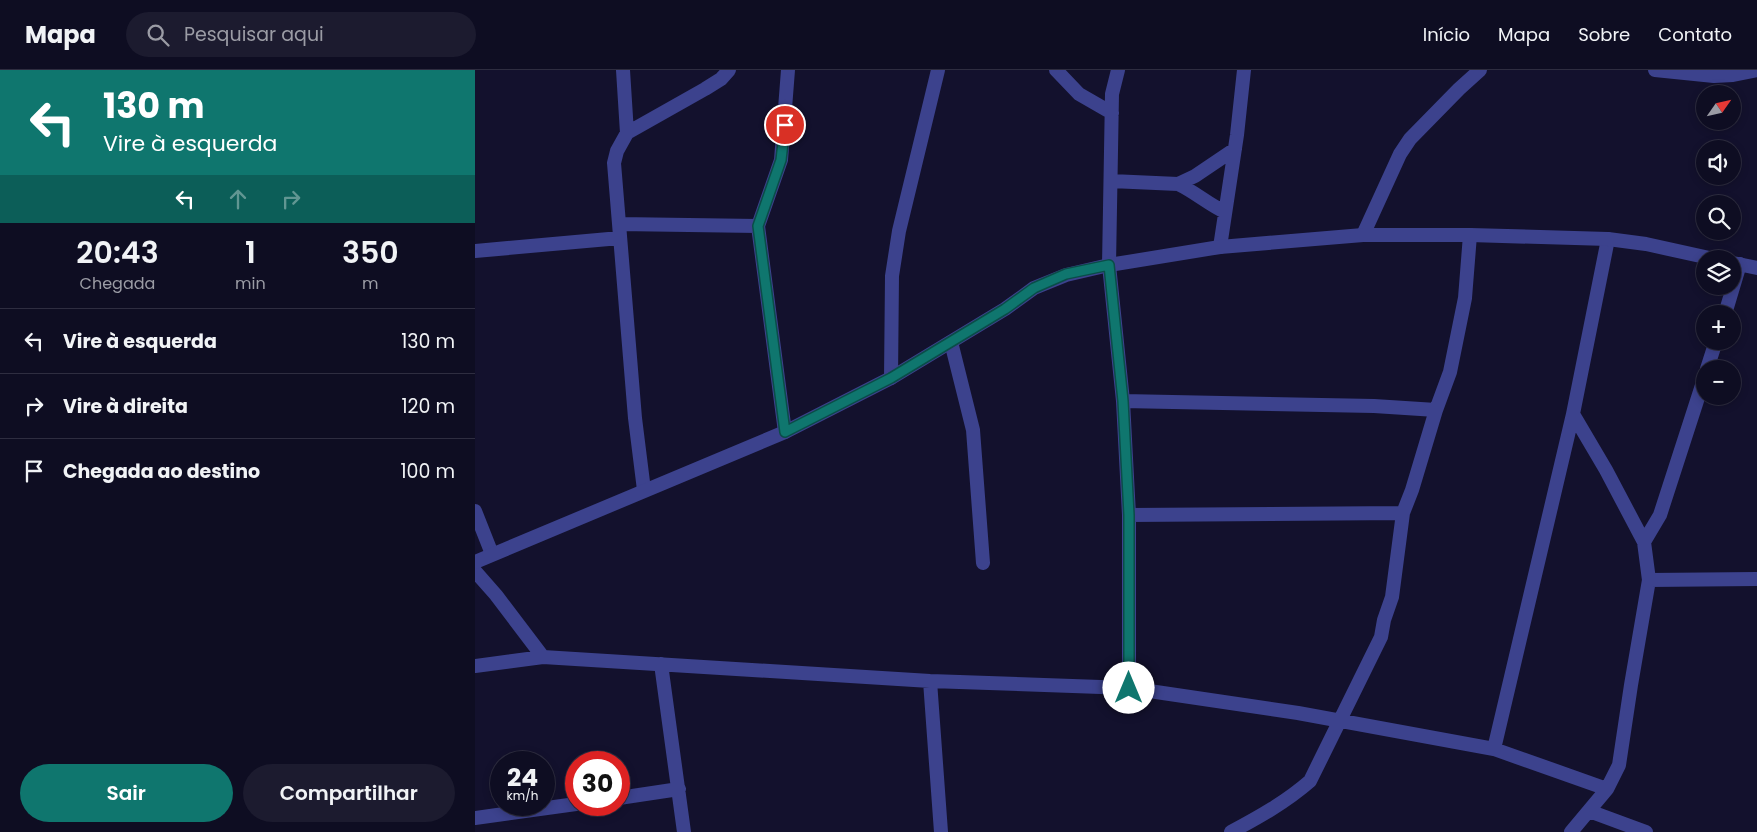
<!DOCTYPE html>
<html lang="pt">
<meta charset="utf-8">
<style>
:root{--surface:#0e0d22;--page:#1c1b2f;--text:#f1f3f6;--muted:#9b9ca5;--line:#2e2d40;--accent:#0f766e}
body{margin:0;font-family:Poppins,sans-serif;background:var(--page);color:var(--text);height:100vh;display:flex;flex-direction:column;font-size:19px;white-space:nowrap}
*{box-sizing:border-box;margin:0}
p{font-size:16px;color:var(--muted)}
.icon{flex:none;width:28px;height:28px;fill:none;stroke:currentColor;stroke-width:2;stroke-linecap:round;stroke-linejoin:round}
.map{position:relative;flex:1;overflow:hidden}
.details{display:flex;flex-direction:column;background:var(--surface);width:475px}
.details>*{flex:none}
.guide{background:#0f766e;color:#fff;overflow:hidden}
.needle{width:32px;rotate:56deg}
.tools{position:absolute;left:1221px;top:15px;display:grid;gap:10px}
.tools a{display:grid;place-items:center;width:45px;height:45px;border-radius:50%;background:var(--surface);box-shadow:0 2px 8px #0003,0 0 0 1px var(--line);font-size:25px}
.speed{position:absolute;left:15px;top:681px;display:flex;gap:10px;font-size:25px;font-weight:700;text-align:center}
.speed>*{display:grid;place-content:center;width:65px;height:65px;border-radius:50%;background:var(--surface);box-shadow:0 2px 8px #0003,0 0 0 1px var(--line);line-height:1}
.speed small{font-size:12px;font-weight:400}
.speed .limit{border:8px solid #d22;background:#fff;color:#111}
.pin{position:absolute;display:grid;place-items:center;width:42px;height:42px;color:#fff;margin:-21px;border:2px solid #fff;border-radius:50%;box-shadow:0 1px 5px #0007}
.me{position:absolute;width:55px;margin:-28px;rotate:0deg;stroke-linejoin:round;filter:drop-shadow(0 0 4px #0008)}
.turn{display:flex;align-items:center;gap:18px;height:105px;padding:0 20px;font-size:22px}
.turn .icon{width:65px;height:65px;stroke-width:2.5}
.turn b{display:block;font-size:35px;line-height:42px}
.lanes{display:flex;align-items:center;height:48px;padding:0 20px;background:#0003;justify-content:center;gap:25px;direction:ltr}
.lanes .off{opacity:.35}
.eta{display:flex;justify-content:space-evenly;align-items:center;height:85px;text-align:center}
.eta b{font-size:30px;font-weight:600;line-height:35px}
.cta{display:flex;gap:10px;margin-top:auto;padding:10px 20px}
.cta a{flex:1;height:58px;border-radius:30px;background:var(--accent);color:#fff;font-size:20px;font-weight:600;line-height:58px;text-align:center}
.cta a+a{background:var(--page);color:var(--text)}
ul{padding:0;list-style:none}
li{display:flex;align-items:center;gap:15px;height:65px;padding:0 20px;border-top:1px solid var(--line)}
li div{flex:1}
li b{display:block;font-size:19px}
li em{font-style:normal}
header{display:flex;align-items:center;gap:30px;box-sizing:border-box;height:70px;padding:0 25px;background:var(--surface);border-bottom:1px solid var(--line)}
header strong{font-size:24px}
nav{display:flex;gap:28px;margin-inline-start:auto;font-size:18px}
.search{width:350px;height:45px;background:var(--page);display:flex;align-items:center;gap:12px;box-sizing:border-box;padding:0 18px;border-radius:28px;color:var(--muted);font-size:19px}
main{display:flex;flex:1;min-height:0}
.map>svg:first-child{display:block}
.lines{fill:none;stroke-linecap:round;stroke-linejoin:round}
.minor{stroke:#3c428d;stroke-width:14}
.tertiary{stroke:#3c428d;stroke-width:14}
.route-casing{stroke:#0a4d48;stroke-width:12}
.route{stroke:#0f766e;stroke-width:9}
</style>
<header>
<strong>Mapa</strong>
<div class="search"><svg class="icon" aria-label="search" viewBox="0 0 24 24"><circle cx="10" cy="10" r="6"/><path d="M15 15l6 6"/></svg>Pesquisar aqui</div>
<nav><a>Início</a><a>Mapa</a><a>Sobre</a><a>Contato</a></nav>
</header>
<main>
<section class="details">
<div class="guide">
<div class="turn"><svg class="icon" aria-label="left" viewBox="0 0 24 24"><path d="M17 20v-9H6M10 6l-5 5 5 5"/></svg><div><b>130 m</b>Vire à esquerda</div></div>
<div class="lanes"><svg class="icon" aria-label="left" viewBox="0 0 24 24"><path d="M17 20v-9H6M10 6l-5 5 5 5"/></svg><svg class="icon off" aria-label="ahead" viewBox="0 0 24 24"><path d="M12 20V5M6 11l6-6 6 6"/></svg><svg class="icon off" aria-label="right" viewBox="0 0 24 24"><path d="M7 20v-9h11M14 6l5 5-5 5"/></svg></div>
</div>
<div class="eta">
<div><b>20:43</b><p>Chegada</p></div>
<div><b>1</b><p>min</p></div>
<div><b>350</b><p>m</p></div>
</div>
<ul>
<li><svg class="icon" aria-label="left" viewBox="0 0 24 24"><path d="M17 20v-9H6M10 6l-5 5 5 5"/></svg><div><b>Vire à esquerda</b></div><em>130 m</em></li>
<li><svg class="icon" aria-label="right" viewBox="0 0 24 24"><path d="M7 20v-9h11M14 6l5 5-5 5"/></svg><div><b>Vire à direita</b></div><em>120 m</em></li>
<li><svg class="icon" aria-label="arrive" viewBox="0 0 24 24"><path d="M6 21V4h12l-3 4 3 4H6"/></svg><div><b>Chegada ao destino</b></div><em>100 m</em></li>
</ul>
<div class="cta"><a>Sair</a><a>Compartilhar</a></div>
</section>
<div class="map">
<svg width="1282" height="762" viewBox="0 0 1282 762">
<rect width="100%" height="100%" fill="#13112d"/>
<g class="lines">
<path class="minor" d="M148,0L152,63
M581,0L604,24L637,43
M643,0L637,24L634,195L648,331L654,445V618
M1180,0L1239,6L1258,5L1282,0
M636,111L703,114L720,106L760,79
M703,114C720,122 733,134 750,142
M144,154L283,156
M888,165L925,84L935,69L984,19L1005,0
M745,177L762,65L769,0
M0,181L145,168
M1250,244L1265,194
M476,272L498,360L508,493
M1232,299L1241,271
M416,308L417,206L424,161L463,0
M648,331L899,336L961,340
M310,362L283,156L306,90L313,0
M169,420L160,348L139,93L142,81L152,63L230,19L246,9L254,0
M0,441L17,484
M654,445L928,443L937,420L961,340L975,302L990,228L995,165
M1169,472L1185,445L1230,306
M0,501L21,525L68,587
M1174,510L1282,509
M186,594L209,762
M0,596L68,587L455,611L654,618L823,643L1019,679L1132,719L1144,695L1156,615L1174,510L1169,472L1131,400L1098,344L1133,169
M455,611L466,762
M1019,679L1098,344
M144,728L204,719
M1114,741L1171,762
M0,748L101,734
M756,762C784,747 811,732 835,711L906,567L909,550L917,527L928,443
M1096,762L1132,719"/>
<path class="tertiary" d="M1258,193L1282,198
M0,492L310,362L416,308L530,239L559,218L591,205L634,195L745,177L888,165H995L1133,169L1171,174L1239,189"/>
</g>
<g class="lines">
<g class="route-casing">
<path id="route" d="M310,55L306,90L283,156L310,362L416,308L530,239L559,218L591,204L634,195L648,331L654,445V618"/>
</g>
<use href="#route" class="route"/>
</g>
</svg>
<div class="tools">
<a><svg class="needle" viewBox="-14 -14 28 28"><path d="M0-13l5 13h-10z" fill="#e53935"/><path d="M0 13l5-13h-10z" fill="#9b9ca5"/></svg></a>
<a><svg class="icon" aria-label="sound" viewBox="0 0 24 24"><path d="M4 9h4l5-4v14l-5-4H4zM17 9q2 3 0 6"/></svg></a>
<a><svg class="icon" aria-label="search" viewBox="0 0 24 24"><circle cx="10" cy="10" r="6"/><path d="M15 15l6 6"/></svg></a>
<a><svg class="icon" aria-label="layers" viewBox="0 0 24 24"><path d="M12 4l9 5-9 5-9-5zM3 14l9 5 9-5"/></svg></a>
<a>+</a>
<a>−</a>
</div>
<div class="speed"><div>24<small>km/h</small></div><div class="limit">30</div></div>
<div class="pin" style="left:310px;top:55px;background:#d93025"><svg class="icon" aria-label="arrive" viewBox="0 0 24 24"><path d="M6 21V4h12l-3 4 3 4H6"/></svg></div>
<svg class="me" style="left:654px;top:618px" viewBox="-20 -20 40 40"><circle r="19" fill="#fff"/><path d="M0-13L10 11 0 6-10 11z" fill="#0f766e"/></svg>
</div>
</main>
